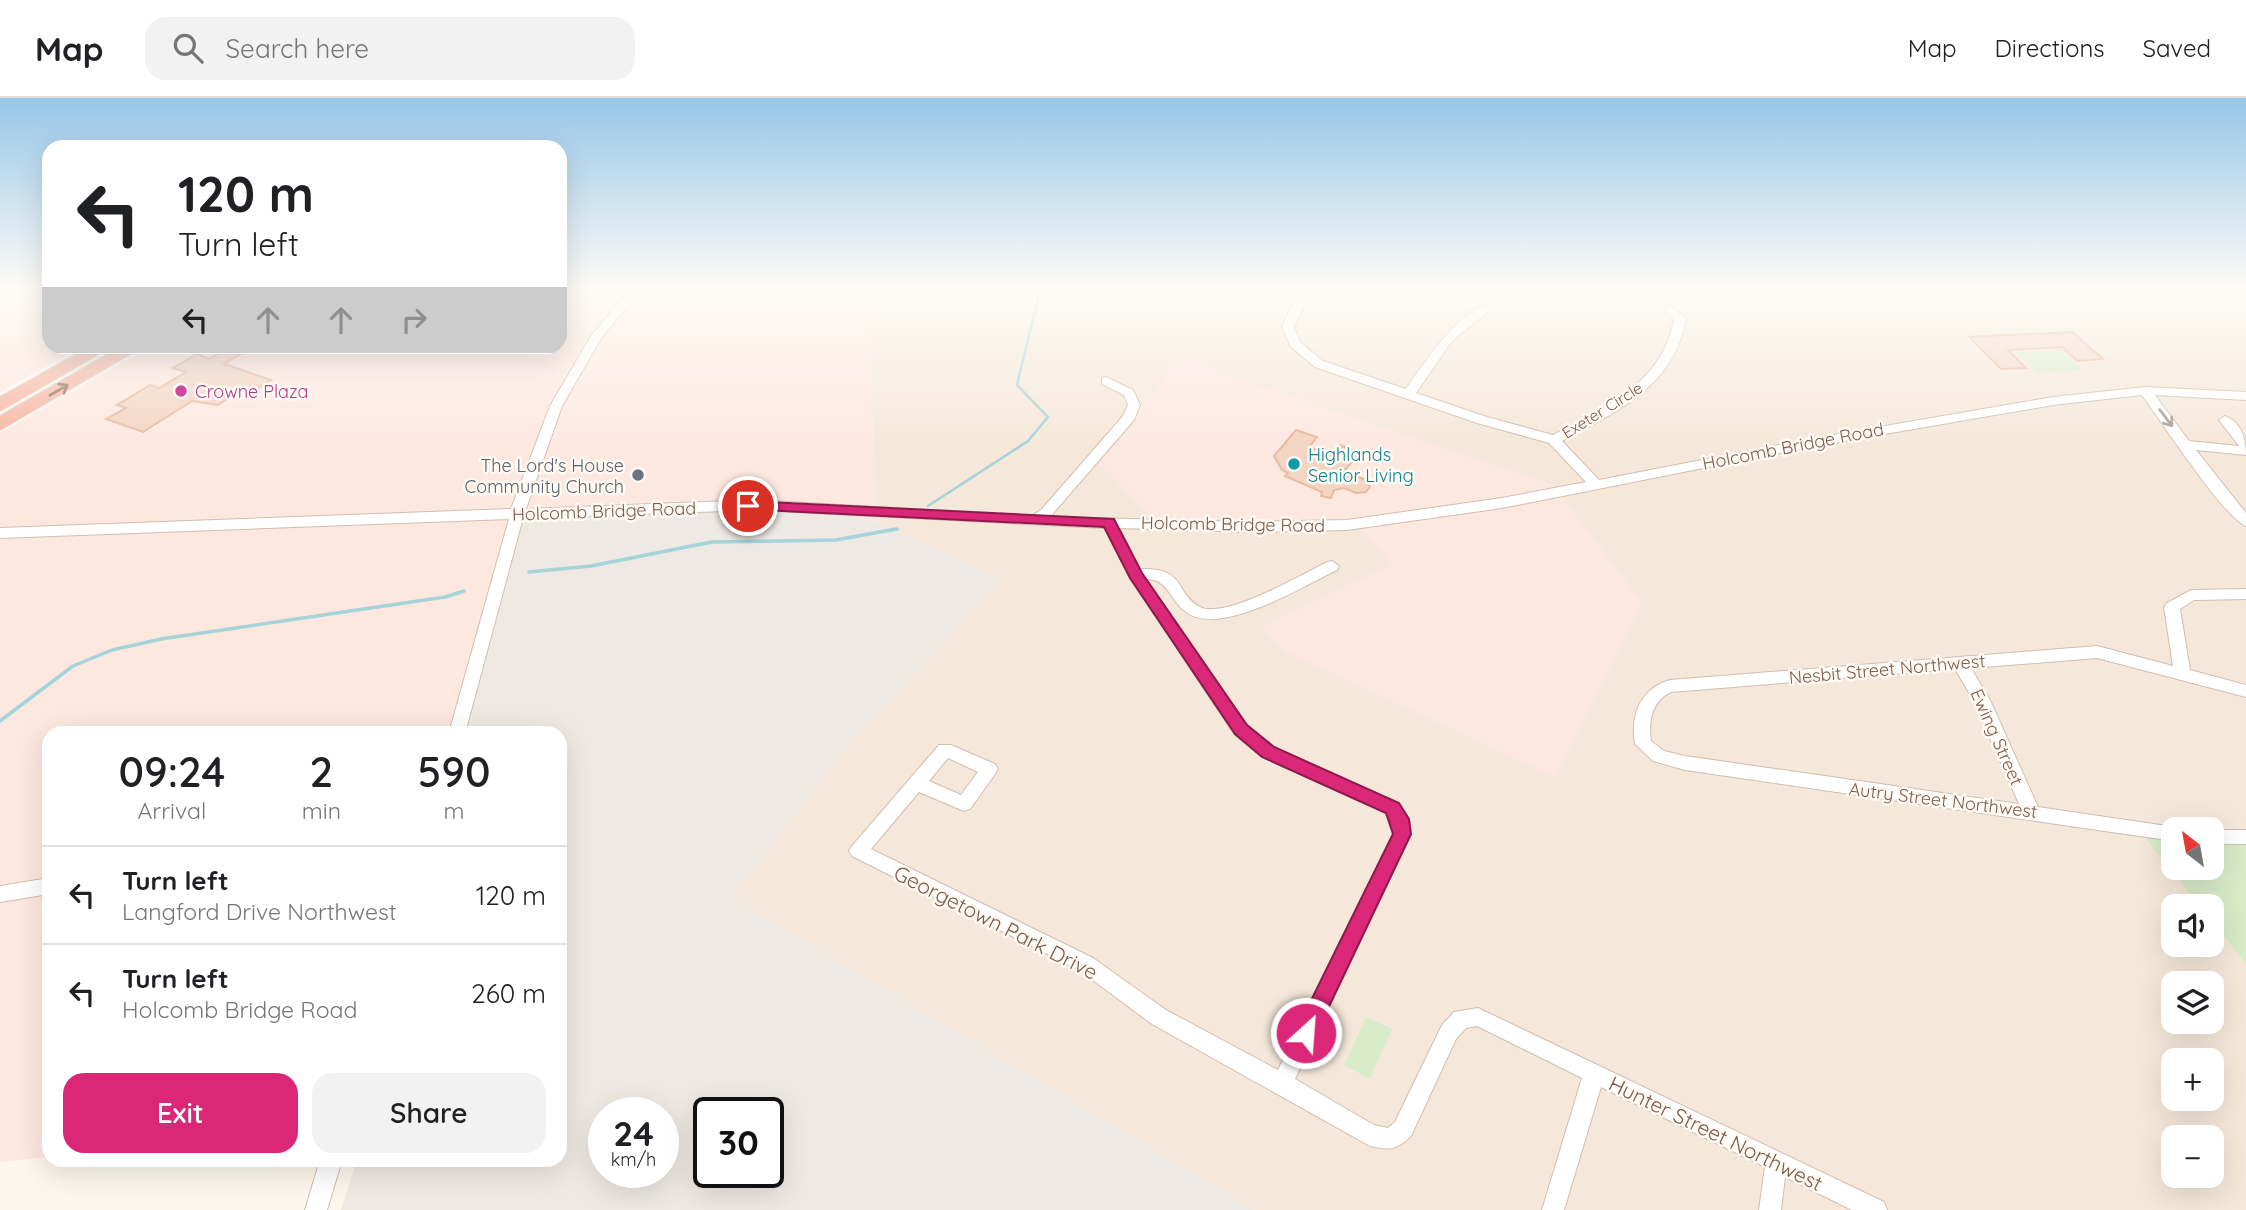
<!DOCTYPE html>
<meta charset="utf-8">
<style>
:root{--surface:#fff;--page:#f2f2f2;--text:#202124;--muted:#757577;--line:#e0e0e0;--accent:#db2777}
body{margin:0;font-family:Quicksand,sans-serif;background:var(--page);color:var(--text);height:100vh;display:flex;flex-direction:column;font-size:26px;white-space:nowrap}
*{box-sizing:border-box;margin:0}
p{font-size:23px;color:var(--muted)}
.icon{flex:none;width:38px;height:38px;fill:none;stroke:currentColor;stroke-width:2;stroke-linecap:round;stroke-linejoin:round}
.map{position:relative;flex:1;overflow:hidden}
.panel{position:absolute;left:42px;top:628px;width:525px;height:441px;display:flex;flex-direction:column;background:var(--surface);border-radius:21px;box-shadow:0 7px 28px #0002}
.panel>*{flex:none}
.hud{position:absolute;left:42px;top:42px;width:525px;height:214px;border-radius:21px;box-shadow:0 7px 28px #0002;background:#fff;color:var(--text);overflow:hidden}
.needle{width:46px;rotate:329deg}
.fabs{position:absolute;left:2161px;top:719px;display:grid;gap:14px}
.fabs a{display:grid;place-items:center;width:63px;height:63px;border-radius:14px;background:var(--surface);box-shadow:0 7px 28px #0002;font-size:35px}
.speed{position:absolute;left:588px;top:999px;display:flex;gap:14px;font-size:35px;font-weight:700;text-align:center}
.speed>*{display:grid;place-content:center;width:91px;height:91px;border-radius:50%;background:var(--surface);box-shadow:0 7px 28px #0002;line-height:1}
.speed small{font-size:18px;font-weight:400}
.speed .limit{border:4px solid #111;border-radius:10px;background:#fff;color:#111}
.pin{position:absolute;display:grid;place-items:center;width:60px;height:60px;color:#fff;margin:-30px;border:4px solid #fff;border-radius:50%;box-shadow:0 2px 7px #0007}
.me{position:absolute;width:77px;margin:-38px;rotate:26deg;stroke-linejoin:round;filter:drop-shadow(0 0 5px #0008)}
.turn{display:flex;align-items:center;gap:24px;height:147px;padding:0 21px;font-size:32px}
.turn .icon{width:91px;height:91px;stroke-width:2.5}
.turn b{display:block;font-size:49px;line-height:60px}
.lanes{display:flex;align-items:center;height:66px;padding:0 21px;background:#0003;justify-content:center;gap:35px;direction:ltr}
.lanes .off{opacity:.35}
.eta{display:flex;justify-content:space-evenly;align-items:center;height:119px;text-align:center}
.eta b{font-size:42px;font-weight:600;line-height:49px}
.button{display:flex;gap:14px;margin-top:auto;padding:14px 21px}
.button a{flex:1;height:80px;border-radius:21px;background:var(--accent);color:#fff;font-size:28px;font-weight:600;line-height:80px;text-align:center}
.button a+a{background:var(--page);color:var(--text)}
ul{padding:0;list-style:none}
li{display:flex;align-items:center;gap:21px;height:98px;padding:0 21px;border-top:2px solid var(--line)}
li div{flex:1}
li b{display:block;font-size:26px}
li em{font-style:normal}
header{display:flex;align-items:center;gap:42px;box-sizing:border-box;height:98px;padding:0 35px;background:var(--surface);border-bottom:2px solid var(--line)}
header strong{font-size:33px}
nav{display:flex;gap:38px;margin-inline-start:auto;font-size:24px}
.search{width:490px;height:63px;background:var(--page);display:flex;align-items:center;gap:18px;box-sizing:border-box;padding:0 24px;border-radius:21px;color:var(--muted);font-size:26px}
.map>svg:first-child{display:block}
.residential{fill:#f5e8da;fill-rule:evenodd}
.commercial{fill:#fde8e0}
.industrial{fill:#efe9e4;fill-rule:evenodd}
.green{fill:#d8ecc9}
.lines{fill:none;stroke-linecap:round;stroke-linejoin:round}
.stream-far1{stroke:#a5d3da;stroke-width:2.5}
.stream{stroke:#a5d3da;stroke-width:3.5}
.building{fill:#f3d5c3;stroke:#e6bba3;stroke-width:2}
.minor-casing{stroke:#d1beb0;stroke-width:2}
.highway-casing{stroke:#dad1cd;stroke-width:2}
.minor{fill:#fff;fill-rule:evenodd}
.highway{fill:#f7b7a3;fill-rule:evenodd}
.oneway{stroke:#936e5e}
.oneway2{stroke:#af9d94}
.route{fill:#db2777;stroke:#8e194d;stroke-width:2}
.hotel-dot{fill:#d1479c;stroke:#fffaf3;stroke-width:2.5}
.culture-dot{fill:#0f9aa8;stroke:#fffaf3;stroke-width:2.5}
.worship-dot{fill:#6b7280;stroke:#fffaf3;stroke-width:2.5}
.labels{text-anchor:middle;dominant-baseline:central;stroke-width:5;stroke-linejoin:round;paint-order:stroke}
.far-street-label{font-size:16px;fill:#7a5c4d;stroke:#fffaf3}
.hotel-label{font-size:18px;fill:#b23c85;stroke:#fffaf3;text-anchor:start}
.street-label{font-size:18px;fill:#7a5c4d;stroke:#fffaf3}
.culture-label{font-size:18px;fill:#0d838f;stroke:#fffaf3;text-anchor:start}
.worship-label{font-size:18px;fill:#5b616d;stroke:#fffaf3;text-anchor:end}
.near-street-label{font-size:21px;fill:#7a5c4d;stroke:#fffaf3}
</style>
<header>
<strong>Map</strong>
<div class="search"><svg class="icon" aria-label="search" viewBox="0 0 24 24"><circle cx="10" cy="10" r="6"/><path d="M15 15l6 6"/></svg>Search here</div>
<nav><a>Map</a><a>Directions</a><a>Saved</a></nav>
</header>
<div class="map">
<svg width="2246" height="1112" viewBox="0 0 2246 1112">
<rect width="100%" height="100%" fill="#fdf6ec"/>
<path class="residential" d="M867,190H2246V1112H1255L729,798L753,773L845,651L1001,481L877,424ZM2174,732H2212V770H2174ZM2174,808H2212V847H2174ZM2174,886H2212V924H2174ZM2174,962H2212V1001H2174ZM2174,1040H2212V1078H2174Z"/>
<path class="commercial" d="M0,190H49V248L81,249L0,294Z
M560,190H867L877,424L774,403L502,477L460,635H49V1059L0,1064V335L150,249L560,248Z
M1180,261L1554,388L1642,505L1555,679L1285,553L1261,529L1392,466L1352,422L1156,423L1098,364Z"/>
<path class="industrial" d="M774,403L877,424L1002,481L845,651L753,773L730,798L1255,1112H341L357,1062H560V635H460L502,477L523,413ZM604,1015H663V1074H604ZM709,1015H768V1074H709Z"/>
<path class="green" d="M2061,251L2083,272L2036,275L2015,254Z
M2138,731L2173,736L2174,770H2212V739H2246V866L2212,823V808H2200Z
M1366,919L1392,931L1370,981L1344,967Z"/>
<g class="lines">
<path class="stream-far1" d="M928,408L1028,343L1048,319L1017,287L1040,192L1045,190
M886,433L898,431"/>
<path class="stream" d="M529,474L591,468L712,444L836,442L896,431
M0,623L73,568L112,552L161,541L445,499L464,493"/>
</g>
<path class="building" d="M2072,234L2103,261L2077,263L2062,249L2008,252L2026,270L2001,271L1969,239Z
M230,248H254L224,266L271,282L248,296L239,293L218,307L192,303L143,334L106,321L126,310L117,307L150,287L159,290L186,274L173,270L197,256L209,261Z
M1296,332L1317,339L1309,349L1332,357L1340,347L1360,355L1344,373L1366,382L1370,389L1366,394L1356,395L1344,390L1334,392L1331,400L1321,398L1322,394L1285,378L1288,375L1282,372L1274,358Z"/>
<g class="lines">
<g class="minor-casing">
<path id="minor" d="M631,190H643L602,239L562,308L526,411L755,402L1031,418L1041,412L1123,318L1128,307L1124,297L1102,286V280L1106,279L1133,292L1140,307L1134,322L1050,419L1250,424L1347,422L1502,400L1586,384L1549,345L1477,325L1315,269L1291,249L1282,229L1300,190H1312L1294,229L1300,244L1323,263L1406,291C1420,271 1464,204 1490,208V212L1452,243L1416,295L1487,319L1553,337C1605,310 1663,285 1674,221L1664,212L1670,208L1686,220C1675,288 1618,313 1562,343L1599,382L1804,342L2053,299L2145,289L2246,294V302L2155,297L2189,343L2239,348L2219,322L2225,318C2242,325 2246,341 2246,357L2196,352L2246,415V428C2225,421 2159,320 2142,297L2053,307L1804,350L1502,410L1347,432L1250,434L1119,430L1140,471C1188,470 1173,494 1200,509C1224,522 1303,476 1327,464L1332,463L1339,468L1337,472C1303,488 1220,540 1186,514C1170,503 1169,481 1146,481L1247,627L1274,649L1398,705L1409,721L1411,736L1295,981L1374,1027L1388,1030L1395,1024L1442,927L1454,914L1478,910L1884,1104L1887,1112H1852L1785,1079L1781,1112H1759L1765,1069L1601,989L1564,1112H1542L1582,980L1477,928L1466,930L1456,941L1411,1038C1396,1053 1389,1052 1370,1048L1152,926L1079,872L852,758L849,753L852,748L939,647H951L995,666L998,671L995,676L970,711L964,713L919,694L871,751L1093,860L1166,912L1278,972L1393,736L1391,723L1386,715L1262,659L1235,637L1130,480L1105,430L755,412L523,420L465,635H449L509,421L0,440V430L511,411L550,308L591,238ZM948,660L978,674L961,697L929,683Z
M2246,491V501L2194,502L2180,511L2190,572L2246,587V599L2097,560L1971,570L1990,602L2038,709L2174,729L2181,732H2174V743L1685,672L1653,663L1635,646C1630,617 1640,591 1670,582L2097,548L2173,568L2164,509L2167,505L2191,492ZM1955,571L1974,603L2019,706L1685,658L1664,653L1651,643C1648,623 1652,603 1671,594Z
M2212,732H2246V746H2212Z
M49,780V796L0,804V788Z
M320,1062H342L327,1112H305Z"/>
</g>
<g class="highway-casing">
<path id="highway" d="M91,248H113L0,313V299Z
M122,248H144L0,332V318Z"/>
</g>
<use href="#minor" class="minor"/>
<use href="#highway" class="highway"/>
</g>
<defs><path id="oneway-shaft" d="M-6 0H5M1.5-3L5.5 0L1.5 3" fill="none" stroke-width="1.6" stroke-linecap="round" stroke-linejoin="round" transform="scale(1.75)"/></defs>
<use class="oneway" href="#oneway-shaft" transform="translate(59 292) rotate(-30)"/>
<use class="oneway2" href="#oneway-shaft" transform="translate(2166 320) rotate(53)"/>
<linearGradient id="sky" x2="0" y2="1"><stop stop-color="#97c7e8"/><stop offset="0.55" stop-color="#fefbf6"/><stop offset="1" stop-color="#fefbf6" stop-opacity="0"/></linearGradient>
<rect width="2246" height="346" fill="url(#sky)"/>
<path class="route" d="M748,403L1114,421L1142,475L1247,627L1274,649L1399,705L1409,721L1411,736L1313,942L1306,944L1298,942L1295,935L1393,736L1386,715L1262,659L1235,636L1130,480L1104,429L743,411V404Z"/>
<circle class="hotel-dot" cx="181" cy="293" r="7"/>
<circle class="culture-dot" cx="1294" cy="366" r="7"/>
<circle class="worship-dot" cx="638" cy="377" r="7"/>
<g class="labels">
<g class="far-street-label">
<text transform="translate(1602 312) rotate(-32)">Exeter Circle</text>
</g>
<g class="hotel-label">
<text x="195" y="293">Crowne Plaza</text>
</g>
<g class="street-label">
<text transform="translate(1793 348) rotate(-11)">Holcomb Bridge Road</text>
<text transform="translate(604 413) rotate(-2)">Holcomb Bridge Road</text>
<text transform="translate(1233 426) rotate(1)">Holcomb Bridge Road</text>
<text transform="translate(1887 571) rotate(-5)">Nesbit Street Northwest</text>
<text transform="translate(1997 639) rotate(66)">Ewing Street</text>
<text transform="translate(1943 702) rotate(7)">Autry Street Northwest</text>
</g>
<g class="culture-label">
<text x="1308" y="356">Highlands<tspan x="1308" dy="21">Senior Living</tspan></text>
</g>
<g class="worship-label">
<text x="624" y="367">The Lord's House<tspan x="624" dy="21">Community Church</tspan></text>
</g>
<g class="near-street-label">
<text transform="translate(996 824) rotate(27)">Georgetown Park Drive</text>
<text transform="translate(1716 1035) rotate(26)">Hunter Street Northwest</text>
</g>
</g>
</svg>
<div class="fabs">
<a><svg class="needle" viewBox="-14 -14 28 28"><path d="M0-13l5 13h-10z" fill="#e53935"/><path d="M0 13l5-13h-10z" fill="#757577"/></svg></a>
<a><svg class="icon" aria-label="sound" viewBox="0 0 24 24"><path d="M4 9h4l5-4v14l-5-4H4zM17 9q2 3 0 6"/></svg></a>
<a><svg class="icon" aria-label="layers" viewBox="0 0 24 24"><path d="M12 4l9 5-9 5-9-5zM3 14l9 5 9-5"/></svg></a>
<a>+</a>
<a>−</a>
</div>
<div class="speed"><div>24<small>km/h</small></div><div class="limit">30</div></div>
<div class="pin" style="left:748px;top:408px;background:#d93025"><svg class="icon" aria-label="arrive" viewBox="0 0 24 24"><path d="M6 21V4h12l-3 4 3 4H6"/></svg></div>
<svg class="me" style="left:1306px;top:935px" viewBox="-20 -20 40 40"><circle r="17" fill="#db2777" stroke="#fff" stroke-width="3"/><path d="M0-11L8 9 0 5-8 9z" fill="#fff"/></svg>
<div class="hud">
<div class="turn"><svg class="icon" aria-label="left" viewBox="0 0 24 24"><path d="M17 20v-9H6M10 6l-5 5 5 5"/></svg><div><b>120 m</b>Turn left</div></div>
<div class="lanes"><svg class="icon" aria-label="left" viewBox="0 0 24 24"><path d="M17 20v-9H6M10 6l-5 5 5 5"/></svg><svg class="icon off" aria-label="ahead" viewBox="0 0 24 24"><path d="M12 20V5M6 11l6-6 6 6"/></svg><svg class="icon off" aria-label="ahead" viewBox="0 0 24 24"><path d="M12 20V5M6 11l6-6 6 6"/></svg><svg class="icon off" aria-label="right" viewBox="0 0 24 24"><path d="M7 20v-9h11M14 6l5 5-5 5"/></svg></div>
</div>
<section class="panel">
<div class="eta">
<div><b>09:24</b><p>Arrival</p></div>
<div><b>2</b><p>min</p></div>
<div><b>590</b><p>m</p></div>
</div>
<ul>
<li><svg class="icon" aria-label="left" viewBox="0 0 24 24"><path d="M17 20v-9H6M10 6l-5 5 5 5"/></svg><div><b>Turn left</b><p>Langford Drive Northwest</p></div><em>120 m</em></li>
<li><svg class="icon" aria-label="left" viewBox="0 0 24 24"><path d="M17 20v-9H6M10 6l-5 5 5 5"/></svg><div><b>Turn left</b><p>Holcomb Bridge Road</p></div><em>260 m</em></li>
</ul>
<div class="button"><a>Exit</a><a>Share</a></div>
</section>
</div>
